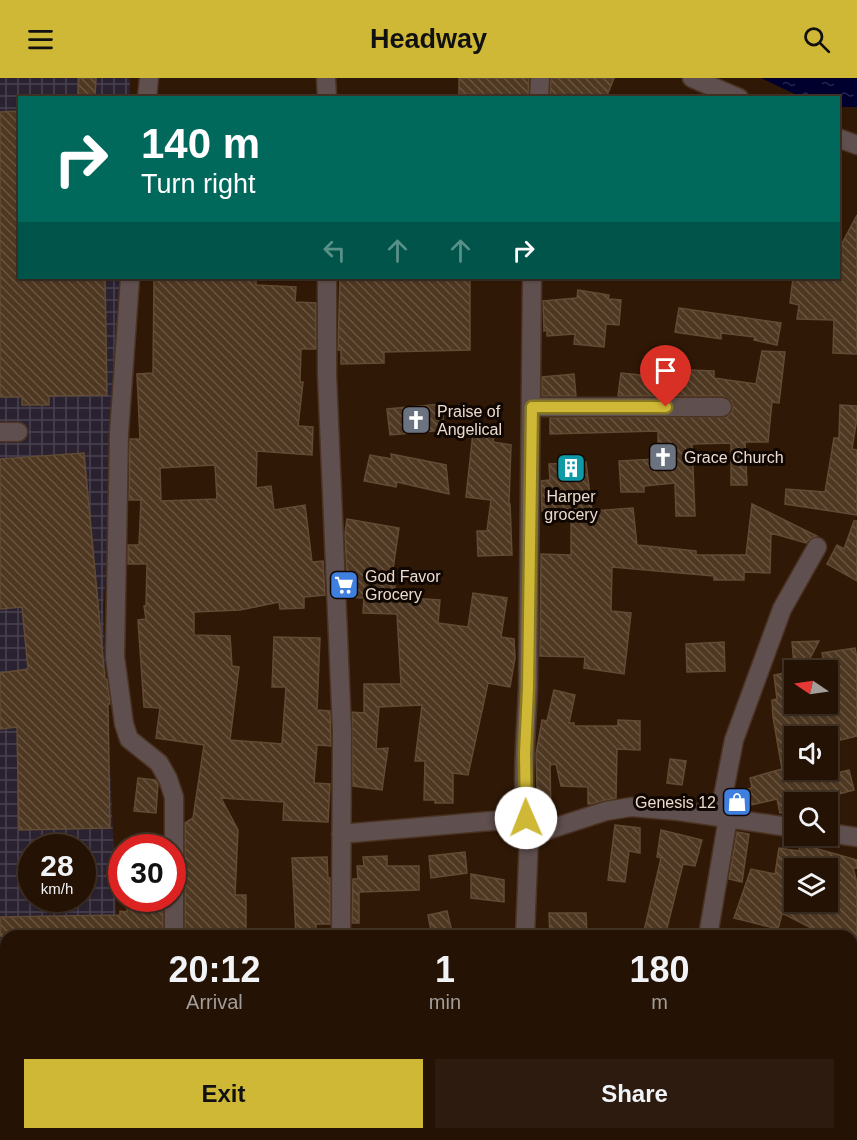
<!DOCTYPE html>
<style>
:root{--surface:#241204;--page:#2c1b0e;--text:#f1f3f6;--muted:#a39e9a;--line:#413226;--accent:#d0b837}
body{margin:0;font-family:Arial,sans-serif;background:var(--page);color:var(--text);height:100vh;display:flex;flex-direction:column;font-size:22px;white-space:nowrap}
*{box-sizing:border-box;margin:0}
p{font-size:20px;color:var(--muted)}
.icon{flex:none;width:33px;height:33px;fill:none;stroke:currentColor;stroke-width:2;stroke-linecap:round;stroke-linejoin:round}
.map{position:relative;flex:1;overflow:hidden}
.side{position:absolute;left:0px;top:852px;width:858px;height:210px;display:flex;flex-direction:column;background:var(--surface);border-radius:18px 18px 0 0;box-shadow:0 2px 4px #0004,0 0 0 2px var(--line)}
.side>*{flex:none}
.hud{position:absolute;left:18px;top:18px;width:822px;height:183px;border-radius:0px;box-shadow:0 2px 4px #0004,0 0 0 2px var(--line);background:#00695c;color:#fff;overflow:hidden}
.needle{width:39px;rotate:283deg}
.controls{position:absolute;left:784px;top:582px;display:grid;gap:12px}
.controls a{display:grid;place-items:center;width:54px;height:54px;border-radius:0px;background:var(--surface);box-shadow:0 2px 4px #0004,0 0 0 2px var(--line);font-size:30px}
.speed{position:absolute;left:18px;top:756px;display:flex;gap:12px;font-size:30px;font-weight:700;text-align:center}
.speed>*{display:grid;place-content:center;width:78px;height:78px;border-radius:50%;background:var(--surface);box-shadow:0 2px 4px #0004,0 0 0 2px var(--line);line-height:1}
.speed small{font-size:15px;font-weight:400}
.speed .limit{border:9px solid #d22;background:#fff;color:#111}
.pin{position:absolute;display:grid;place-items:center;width:51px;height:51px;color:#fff;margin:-62px -26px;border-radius:50% 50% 50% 0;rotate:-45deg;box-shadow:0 0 6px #0007}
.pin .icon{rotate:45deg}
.me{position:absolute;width:66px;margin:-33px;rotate:359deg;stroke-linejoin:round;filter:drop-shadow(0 0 4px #0008)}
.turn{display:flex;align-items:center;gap:21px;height:126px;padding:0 24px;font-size:27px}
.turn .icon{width:78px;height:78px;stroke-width:2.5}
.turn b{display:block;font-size:42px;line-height:51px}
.lanes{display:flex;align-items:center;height:57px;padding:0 24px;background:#0003;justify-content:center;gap:30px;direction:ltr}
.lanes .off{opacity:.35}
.eta{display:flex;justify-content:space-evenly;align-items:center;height:102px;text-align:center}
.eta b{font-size:36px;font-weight:700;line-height:42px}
.primary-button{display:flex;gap:12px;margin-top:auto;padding:12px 24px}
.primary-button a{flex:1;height:69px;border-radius:0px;background:var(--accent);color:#111;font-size:24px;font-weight:700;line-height:69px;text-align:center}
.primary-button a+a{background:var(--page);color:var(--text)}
header{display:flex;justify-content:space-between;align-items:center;height:78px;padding:0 24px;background:var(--accent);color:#111;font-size:27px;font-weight:700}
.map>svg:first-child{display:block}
.industrial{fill:url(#industrial-grid);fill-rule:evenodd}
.water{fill:url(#water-ripples)}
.building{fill:url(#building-back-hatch);stroke:#624b34;stroke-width:1.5;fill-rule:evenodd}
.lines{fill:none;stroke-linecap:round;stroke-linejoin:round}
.minor-casing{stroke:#4a3322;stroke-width:21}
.minor{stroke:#5f4f4e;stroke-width:18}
.route-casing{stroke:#877824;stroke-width:15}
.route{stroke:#d0b837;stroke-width:10}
.labels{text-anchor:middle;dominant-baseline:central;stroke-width:6;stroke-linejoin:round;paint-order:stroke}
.poi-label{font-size:16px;fill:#ebdbd0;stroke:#100702;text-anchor:start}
</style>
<header><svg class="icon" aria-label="menu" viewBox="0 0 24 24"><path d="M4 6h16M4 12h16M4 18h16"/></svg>Headway<svg class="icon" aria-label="search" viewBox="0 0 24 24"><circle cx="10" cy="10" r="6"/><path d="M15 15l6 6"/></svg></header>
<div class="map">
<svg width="857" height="1062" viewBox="0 0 857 1062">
<defs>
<pattern id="industrial-grid" width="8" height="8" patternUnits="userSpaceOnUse" patternTransform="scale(1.5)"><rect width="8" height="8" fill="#2b2231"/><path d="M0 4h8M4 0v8" fill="none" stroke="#4a424e"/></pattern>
<pattern id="water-ripples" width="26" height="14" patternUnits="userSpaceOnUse" patternTransform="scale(1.5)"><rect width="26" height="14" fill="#00002e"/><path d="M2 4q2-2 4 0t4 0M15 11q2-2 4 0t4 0" fill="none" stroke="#25254b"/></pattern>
<pattern id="building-back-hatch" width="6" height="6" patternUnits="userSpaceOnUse" patternTransform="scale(1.5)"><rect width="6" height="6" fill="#4e3822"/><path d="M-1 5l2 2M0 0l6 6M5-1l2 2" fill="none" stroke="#685441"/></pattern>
</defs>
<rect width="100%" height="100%" fill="#301806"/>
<path class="industrial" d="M0,0H130V19L20,20V200H126L124,302L103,528L115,804L116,858H6V1056H117V1062H0ZM32,770H82V820H32Z
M169,1056H342V1062H169Z"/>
<path class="water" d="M761,0H857V29H839L838,20L801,19Z"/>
<path class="building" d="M79,0H96L95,18H78Z
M459,0H529L528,20H492V17L459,16Z
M551,0H614L606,20H550Z
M20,33V200H105L107,317L49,318V327H22V319H0V34Z
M857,137V276L833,275L834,242L797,241L799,227L790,225L793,200H838V173Z
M154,200H256V207L296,209L295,224L316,225V271H301L300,304H303L298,348L313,349L312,377L257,373L256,410L271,408L274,432L305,427L312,484L323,483L325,517L304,519V530L280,531L279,524L240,532L194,534V557L230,558L232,588L239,589L230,662L282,666L286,609H272L274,559L320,560L317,632L330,633L331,668L317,667L314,705L330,706L328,744L283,742L284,724L221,720L238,752L235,817H246V858H185V745L193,740L204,667L156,660L160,630L144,629L138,542L146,541L144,528H146L147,486H128V467H139L141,422H129L130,361H140L137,296L153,295ZM215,387L217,421L161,423L160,390Z
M340,200H470V272L384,274V285L341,286V272H338Z
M578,212L609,217L608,221L621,222L619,247L606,246L604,269L574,266L575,256L547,258V252L544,253L543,223L577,220Z
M679,230L781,245L777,267L754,262L755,259L721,255V261L675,254Z
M762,273L785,274L779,325L772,324L768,364H745L747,407H731V365L692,366L695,438H676L675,405L644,408V414H621L619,383L658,381V353L550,356V340L727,339L732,334L733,328L731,323L723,318H618L621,295L661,299L662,291L714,293V300L756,306Z
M574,296L576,318H542V299Z
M442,326L444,352L390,357L387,331Z
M840,327L857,328V340L852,371L857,372V437L785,426L786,411L825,414L834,360H839Z
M473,354L494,357L493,364L511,367L509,426H510L512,477L478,478L477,453H487L491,422L466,419Z
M84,375L105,601H107L110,626H108L110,750L19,752L17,649L0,651V595L28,591L22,529L0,531V381Z
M391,376L446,387L449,416L397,404L396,409L364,403L370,377L392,381Z
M586,384L592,433L633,430L637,467L696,473V477H746L752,426L817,458L811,460L806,465L771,455L770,495L744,494V502H714V498L612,489L611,533L631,535L624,596L584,590L585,579L540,578L541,476L571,477V430L542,433L541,403L550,402L549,386Z
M347,441L399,450L393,491H395V519L440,522L438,545L468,549L473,515L507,520L501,559L514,561L515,580L510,609L488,605L468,697L453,695V725H435V722H424L425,683H415L422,627L379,629L376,671L388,670L382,712L353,708L352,634L364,635V606H401L397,536L363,535L364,520L348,519L345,455Z
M854,443H857V503L827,486L837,467L844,471Z
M819,563L807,586L794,587L792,564Z
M724,564L725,593L687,594L686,566Z
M855,570L857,580V658L828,665V658H795V692H799L802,704L849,692L854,712L835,717L837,724H795V731L780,735L777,721L738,730L735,714L752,710L750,700L782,691L773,639L772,622L777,621L774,597L795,593V626H828V592H825L822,575Z
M554,612L575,617L569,645H574V648H618V642L640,643V672L617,671L616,720L590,726H588V709L561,708L556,686L550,687L551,739L538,743L536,676L542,642L547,643Z
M670,681L686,683L682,707L667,705Z
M138,700L155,702L158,706L156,735L134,733Z
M615,747L640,750V775L629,773L625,804L608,802Z
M661,752L702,762L695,788L683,786L665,858L644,853L661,780L657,779Z
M737,754L749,756L742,804L729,801Z
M800,766L857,782V790H853L857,805V858H827L782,835L778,851L734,840L751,791L775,796L779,770L799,773ZM795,790H828V824H795Z
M465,774L467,795L431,800L429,778Z
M387,778V788H419V812L359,814V845H352L353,801H358L357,788H364L363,779Z
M327,779L328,800H330V846H316V858H296L292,780Z
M471,796L504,802V824L471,820Z
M127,820H163V858H0V839L120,837V833L127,834Z
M447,833L453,858H432L428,837Z
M549,835H586L587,858H550Z"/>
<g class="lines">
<g class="minor-casing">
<path id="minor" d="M326,0L327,20
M692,0L739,20
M147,20L149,0
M539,20L540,0
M838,60L857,67
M130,200L119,355L115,579L124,646L129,661L159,685L168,701L174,719V858
M327,200V297L342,653L341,858
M532,200L528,610C526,659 520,710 529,758L606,733L631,729L678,733L795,750
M532,329H722
M0,354H18
M719,739L734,662L782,531L817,469
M828,755L857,759
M341,756L526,740
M525,858L529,758
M708,858L728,740
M342,1056V1062
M169,1062V1056
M500,1062L501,1056
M671,1062L673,1056"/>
</g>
<use href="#minor" class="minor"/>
</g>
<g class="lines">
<g class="route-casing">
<path id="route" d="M526,740L525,675L528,610L532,329H666"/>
</g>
<use href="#route" class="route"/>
</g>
<defs>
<g id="church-square" transform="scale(1.5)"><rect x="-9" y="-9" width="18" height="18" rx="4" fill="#6b7280" stroke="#100702"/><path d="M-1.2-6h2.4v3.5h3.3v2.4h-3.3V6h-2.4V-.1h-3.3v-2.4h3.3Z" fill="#fff"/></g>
<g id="building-square" transform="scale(1.5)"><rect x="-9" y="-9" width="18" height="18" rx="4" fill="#0f9aa8" stroke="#100702"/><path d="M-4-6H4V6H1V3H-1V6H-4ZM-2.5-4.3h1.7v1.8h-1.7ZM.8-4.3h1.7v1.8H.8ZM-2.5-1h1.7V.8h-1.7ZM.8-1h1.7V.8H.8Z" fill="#fff"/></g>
<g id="supermarket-square" transform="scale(1.5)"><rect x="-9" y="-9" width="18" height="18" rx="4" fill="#3f7fe0" stroke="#100702"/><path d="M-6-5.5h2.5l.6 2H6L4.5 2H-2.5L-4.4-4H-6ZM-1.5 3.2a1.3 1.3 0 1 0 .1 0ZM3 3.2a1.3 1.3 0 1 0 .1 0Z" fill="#fff"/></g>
<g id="shop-square" transform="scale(1.5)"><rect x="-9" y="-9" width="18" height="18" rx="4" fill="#3f7fe0" stroke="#100702"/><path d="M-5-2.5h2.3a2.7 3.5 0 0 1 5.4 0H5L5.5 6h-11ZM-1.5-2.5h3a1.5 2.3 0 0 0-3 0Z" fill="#fff"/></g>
</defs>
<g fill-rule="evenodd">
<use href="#church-square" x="416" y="342"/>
<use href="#church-square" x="663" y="379"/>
<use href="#building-square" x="571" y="390"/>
<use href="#supermarket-square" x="344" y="507"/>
<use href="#shop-square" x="737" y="724"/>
</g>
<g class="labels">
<g class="poi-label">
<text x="437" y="333">Praise of<tspan x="437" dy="18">Angelical</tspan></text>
<text x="684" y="379">Grace Church</text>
<text x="571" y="418" text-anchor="middle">Harper<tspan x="571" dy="18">grocery</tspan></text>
<text x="365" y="498">God Favor<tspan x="365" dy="18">Grocery</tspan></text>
<text x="716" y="724" text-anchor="end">Genesis 12</text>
</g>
</g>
</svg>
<div class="controls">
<a><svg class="needle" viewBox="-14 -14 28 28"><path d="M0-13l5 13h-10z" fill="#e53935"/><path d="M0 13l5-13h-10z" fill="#a39e9a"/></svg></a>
<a><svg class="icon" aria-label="sound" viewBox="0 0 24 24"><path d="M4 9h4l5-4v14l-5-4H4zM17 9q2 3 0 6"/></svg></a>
<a><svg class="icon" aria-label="search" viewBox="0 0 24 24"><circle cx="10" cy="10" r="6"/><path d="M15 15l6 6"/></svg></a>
<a><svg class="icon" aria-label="layers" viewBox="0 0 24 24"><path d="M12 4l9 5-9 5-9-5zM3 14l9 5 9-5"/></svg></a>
</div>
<div class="speed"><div>28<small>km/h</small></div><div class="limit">30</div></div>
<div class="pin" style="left:666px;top:329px;background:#d93025"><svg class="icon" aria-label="arrive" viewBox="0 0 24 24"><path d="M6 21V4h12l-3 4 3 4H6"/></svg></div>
<svg class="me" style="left:526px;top:740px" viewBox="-20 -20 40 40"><circle r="19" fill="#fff"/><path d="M0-13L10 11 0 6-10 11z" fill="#d0b837"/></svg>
<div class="hud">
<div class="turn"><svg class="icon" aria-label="right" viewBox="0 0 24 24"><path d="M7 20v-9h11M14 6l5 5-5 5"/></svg><div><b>140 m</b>Turn right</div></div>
<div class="lanes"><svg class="icon off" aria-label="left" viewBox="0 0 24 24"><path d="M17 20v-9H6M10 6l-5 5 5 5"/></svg><svg class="icon off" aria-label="ahead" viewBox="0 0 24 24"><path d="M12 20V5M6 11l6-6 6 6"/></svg><svg class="icon off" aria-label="ahead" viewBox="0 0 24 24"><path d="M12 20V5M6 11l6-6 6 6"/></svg><svg class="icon" aria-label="right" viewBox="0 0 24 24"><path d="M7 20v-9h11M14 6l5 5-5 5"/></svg></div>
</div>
<section class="side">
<div class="eta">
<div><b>20:12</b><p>Arrival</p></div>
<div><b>1</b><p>min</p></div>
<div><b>180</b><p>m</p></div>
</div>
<div class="primary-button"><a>Exit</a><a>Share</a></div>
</section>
</div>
